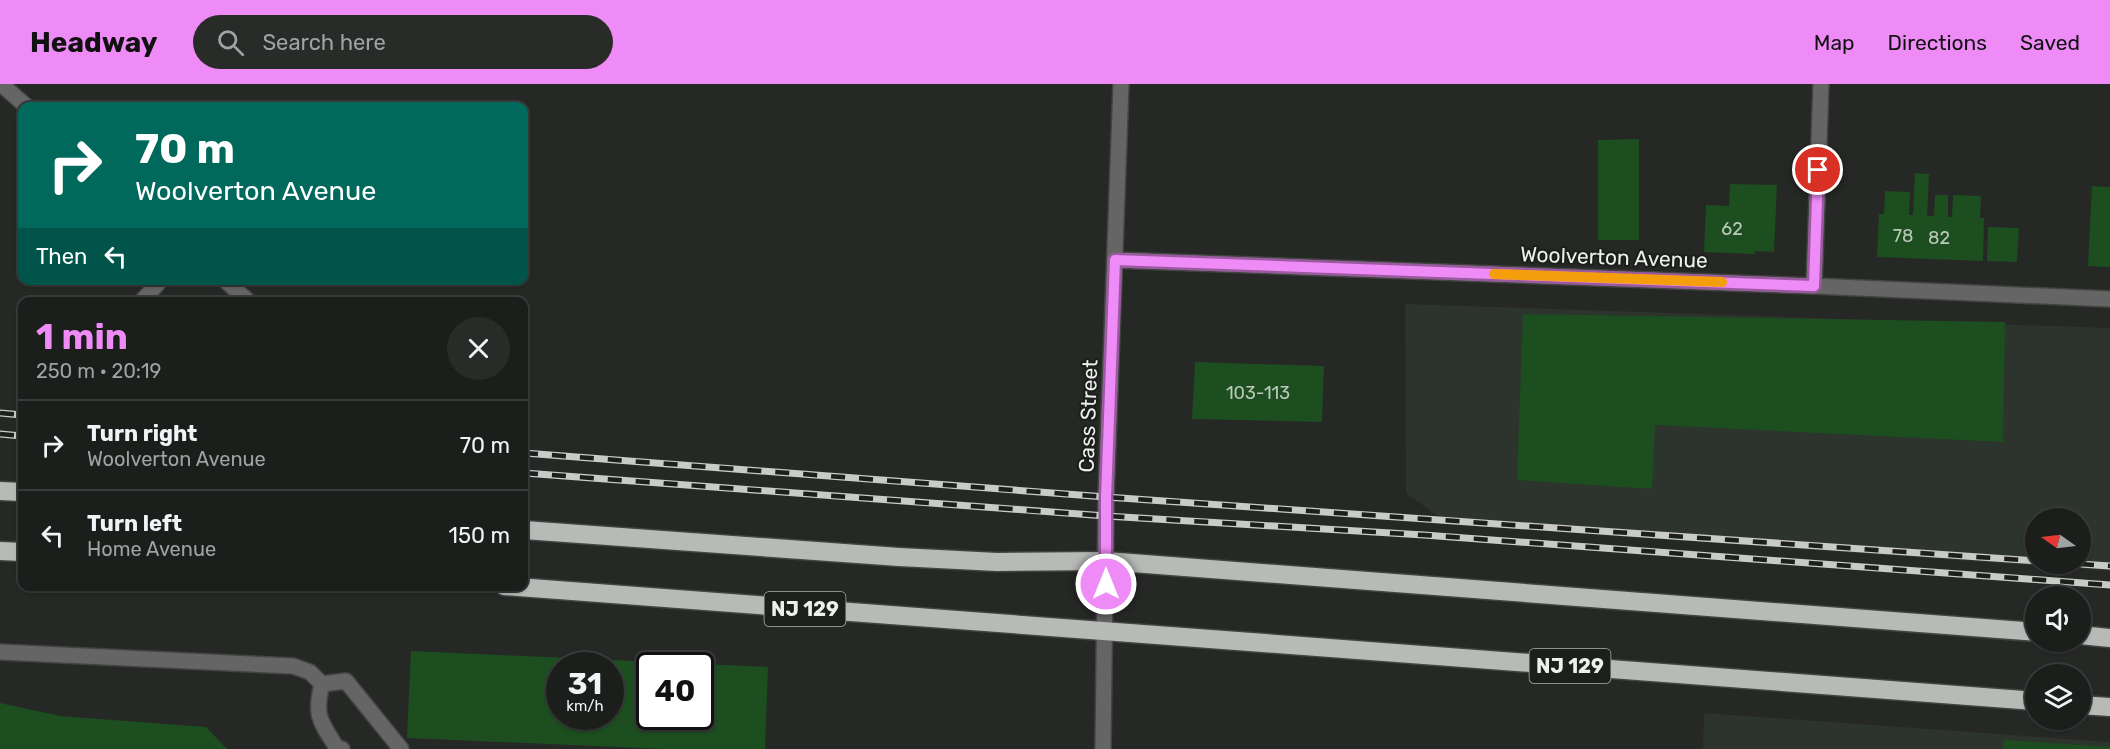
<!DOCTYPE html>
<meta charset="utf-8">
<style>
:root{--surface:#1c1e1c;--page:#292b29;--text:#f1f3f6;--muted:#a0a2a3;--line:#3a3c3b;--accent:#ef8bf6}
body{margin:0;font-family:Rubik,sans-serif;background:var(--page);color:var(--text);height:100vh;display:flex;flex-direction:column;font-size:22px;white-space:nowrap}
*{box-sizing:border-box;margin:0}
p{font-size:20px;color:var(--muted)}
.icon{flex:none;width:33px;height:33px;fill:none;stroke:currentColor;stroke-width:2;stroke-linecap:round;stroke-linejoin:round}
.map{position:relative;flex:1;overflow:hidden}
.drawer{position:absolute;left:18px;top:213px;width:510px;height:294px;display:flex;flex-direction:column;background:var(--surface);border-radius:12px;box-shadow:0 2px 4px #0004,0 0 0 2px var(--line)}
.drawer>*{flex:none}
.top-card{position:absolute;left:18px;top:18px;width:510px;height:183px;border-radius:12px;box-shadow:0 2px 4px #0004,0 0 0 2px var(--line);background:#00695c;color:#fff;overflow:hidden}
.needle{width:39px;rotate:284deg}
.controls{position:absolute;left:2025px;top:424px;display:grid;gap:12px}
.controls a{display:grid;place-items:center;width:66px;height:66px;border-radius:50%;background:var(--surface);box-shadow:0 2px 4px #0004,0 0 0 2px var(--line);font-size:30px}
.speed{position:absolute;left:546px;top:568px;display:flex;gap:12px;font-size:30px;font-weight:700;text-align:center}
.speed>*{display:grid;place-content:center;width:78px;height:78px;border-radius:50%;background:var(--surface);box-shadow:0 2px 4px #0004,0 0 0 2px var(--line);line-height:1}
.speed small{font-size:15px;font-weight:400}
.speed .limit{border:3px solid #111;border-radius:9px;background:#fff;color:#111}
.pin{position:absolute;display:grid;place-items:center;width:51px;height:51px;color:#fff;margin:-26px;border:3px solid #fff;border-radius:50%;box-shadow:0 2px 6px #0007}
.me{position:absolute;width:66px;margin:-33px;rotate:0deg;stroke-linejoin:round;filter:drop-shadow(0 0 4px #0008)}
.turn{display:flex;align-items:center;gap:21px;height:126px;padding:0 18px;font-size:27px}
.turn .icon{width:78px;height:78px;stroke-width:2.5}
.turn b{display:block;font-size:42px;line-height:51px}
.then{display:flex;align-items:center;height:57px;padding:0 18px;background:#0003;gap:12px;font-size:22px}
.round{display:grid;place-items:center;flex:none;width:63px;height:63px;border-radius:32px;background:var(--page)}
.summary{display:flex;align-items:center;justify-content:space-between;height:102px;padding:0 18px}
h1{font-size:36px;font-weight:700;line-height:45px;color:var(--accent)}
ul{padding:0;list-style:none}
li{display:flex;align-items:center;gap:18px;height:90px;padding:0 18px;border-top:2px solid var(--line)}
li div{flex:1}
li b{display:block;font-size:22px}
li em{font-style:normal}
header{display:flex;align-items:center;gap:36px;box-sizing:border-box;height:84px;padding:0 30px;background:var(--accent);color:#111}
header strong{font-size:28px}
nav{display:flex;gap:33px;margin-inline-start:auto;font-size:21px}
.search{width:420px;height:54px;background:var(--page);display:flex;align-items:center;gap:15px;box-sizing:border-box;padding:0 21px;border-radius:33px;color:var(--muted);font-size:22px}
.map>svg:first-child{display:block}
.built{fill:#2d342d;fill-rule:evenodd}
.building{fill:#1c4e1f;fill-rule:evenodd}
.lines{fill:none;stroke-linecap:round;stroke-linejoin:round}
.minor-casing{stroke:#424442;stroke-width:18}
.highway-casing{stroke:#424442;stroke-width:21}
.minor{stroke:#646564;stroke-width:15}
.highway{stroke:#b7bab7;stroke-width:18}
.rail-casing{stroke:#c9cbc9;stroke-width:7}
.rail{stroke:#1d1f1d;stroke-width:4.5;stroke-dasharray:14;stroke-linecap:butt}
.route-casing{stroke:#9b5aa0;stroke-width:15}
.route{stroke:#ef8bf6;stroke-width:10}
.slow{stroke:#f59e0b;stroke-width:10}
.labels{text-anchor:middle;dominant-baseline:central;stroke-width:4.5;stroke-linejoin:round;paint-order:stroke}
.number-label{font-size:18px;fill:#bac8ba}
.shield{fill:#1d1f1d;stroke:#afb1af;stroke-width:1.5}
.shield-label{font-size:20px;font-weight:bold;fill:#eef0ee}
.street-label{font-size:21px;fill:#eef0ee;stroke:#1d1f1d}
</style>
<header>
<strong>Headway</strong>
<div class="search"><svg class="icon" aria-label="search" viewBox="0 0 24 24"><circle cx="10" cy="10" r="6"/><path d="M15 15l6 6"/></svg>Search here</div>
<nav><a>Map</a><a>Directions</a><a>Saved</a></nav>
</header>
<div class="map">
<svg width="2110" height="665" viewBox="0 0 2110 665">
<rect width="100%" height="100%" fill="#262826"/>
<path class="built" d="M1405,220L2110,244V487L1449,440L1406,409ZM2036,435H2080V480H2036Z
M1704,629L2110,658V665H1703Z"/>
<path class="building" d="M1639,55V156H1598V56Z
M1915,89L1929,90L1927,132H1934L1935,111H1948V133H1952L1953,111L1981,112L1980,134H1984L1983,177L1877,173L1879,130H1884L1885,107L1910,108L1909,131H1913Z
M1730,100L1777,101L1774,168L1755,167V170L1704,168L1706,121L1729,122Z
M2092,102L2110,103V183L2088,182Z
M1988,143L2019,144L2017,178L1987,177Z
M1523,230L2005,238L2003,358L1655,341L1652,405L1517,396Z
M1195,278L1324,282L1322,338L1192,335Z
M411,567L768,583L765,665H665L407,654ZM560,582H610V633H560ZM650,582H700V633H650Z
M0,619L60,632L206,643L227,665H0Z
M2004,656L2110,663V665H2003Z"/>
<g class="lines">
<g class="minor-casing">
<path id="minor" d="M1,0L26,22
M1115,176L1814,202L2110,215
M225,196L249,218
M1814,202L1821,0
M141,218L161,196
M0,568L293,582L310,588L322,600
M322,600L346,597L401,665
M322,600C314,632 320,637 337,664L342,665
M1103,665L1106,413L1121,0"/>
</g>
<g class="highway-casing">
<path id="highway" d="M0,407L22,408
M524,446L899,473L997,478L1106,477L2036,548
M0,467L22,468
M504,502L2036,617
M2080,551L2110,554
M2080,621L2110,623"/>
</g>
<use href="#minor" class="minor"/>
<use href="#highway" class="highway"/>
<g class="rail-casing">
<path id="rail" d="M0,329L22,331
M0,350L22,352
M524,369L1106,413L2036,477
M524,389L1106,432L1424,451L2110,501
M2080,480L2110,482"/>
</g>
<use href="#rail" class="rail"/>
</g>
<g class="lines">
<g class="route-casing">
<path id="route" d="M1106,500V413L1115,176L1814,202L1818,86"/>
</g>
<use href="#route" class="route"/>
<path class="slow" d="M1494,190L1722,198"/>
</g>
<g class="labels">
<g class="number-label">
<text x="1732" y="145">62</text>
<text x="1903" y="152">78</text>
<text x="1939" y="154">82</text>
<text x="1258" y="309">103-113</text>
</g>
<g class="shield">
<rect x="764.5" y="508" width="81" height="34" rx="4.5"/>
<rect x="1529.5" y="565" width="81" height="34" rx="4.5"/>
</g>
<g class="shield-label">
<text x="805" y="525">NJ 129</text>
<text x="1570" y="582">NJ 129</text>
</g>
<g class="street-label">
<text transform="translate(1614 173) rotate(2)">Woolverton Avenue</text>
<text transform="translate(1088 332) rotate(-88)">Cass Street</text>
</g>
</g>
</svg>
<div class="controls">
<a><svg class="needle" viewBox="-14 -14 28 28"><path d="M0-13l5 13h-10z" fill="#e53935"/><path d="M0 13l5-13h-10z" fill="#a0a2a3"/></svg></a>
<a><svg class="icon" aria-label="sound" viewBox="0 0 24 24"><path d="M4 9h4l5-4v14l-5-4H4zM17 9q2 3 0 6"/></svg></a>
<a><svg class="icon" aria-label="layers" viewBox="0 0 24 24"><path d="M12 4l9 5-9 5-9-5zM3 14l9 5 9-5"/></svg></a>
</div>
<div class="speed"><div>31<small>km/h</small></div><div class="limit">40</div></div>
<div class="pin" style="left:1818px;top:86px;background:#d93025"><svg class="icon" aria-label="arrive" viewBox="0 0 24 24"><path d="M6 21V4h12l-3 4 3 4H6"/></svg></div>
<svg class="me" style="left:1106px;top:500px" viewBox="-20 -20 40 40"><circle r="17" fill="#ef8bf6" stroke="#fff" stroke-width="3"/><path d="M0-11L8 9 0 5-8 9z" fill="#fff"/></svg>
<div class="top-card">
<div class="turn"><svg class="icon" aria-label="right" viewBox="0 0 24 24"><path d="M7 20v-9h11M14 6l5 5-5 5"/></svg><div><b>70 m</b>Woolverton Avenue</div></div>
<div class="then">Then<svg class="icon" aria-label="left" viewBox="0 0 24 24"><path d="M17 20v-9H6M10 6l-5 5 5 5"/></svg></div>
</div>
<section class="drawer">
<div class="summary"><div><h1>1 min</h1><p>250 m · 20:19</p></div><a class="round"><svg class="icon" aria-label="close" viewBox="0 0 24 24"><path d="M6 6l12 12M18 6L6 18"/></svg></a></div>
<ul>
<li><svg class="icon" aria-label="right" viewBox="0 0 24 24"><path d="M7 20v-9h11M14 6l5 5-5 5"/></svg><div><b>Turn right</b><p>Woolverton Avenue</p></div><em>70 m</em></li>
<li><svg class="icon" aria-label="left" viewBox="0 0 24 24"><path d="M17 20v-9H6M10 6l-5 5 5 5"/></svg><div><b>Turn left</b><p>Home Avenue</p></div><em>150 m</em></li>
</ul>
</section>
</div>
